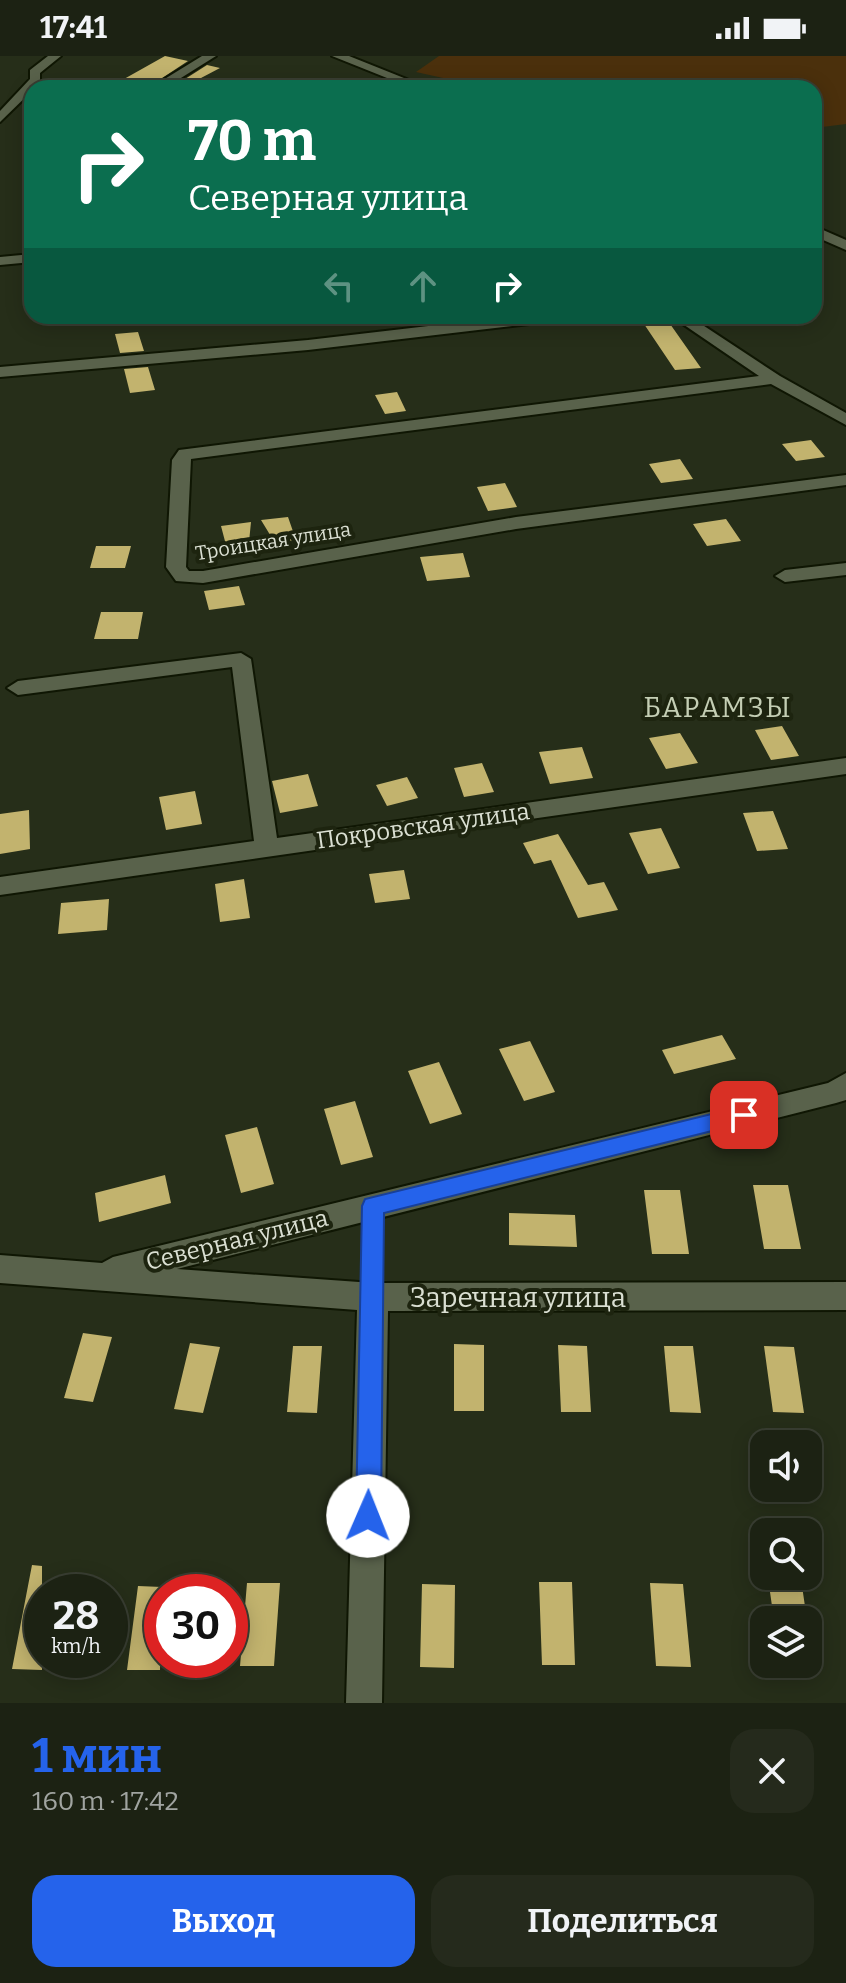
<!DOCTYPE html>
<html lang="ru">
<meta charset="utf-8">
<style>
:root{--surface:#1c2213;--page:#252a1c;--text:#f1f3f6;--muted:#a0a4a0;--line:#3a3f33;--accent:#2563eb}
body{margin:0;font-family:Bitter,serif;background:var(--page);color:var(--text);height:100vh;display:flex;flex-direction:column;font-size:30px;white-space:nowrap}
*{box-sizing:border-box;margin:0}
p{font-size:26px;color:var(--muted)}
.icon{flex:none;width:44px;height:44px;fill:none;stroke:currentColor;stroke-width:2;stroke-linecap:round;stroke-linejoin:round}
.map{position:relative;height:1647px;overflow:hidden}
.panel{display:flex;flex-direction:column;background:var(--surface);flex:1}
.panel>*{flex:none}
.top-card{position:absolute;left:24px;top:24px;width:798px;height:244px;border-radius:24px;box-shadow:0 4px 20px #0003,0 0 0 2px var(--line);background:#0b6e4f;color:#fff;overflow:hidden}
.fabs{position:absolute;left:750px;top:1374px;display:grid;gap:16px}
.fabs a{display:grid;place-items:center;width:72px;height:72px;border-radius:16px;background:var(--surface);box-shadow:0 4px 20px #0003,0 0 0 2px var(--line);font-size:40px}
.speed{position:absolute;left:24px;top:1518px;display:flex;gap:16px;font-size:40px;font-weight:700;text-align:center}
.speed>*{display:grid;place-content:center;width:104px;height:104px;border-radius:50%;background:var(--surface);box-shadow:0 4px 20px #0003,0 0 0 2px var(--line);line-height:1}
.speed small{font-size:20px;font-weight:400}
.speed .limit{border:12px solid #d22;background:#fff;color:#111}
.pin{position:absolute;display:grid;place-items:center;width:68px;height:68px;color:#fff;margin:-34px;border-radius:16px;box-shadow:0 4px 12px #0006}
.me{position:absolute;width:88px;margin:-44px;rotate:1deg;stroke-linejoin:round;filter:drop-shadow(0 0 6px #0008)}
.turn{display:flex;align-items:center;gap:28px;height:168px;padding:0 32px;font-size:36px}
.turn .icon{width:104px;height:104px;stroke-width:2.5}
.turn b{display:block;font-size:56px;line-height:68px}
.lanes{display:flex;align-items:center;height:76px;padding:0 32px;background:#0003;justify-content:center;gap:40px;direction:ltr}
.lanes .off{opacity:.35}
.round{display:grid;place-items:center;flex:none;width:84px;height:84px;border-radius:24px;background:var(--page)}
.headline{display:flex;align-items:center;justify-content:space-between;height:136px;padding:0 32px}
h1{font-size:48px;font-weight:700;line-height:60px;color:var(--accent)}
.cta{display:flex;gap:16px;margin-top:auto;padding:16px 32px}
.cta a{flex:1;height:92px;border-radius:24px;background:var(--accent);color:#fff;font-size:32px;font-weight:700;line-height:92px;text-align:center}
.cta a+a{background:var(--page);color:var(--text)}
.status{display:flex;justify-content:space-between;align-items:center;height:56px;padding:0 40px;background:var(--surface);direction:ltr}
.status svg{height:22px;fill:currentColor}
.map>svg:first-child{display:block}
.green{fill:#4b300c}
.building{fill:#c2b36e}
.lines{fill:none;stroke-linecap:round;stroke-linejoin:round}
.lane-casing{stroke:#0f1603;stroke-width:4}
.street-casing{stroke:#0f1603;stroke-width:4}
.lane{fill:#59624b;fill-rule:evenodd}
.street{fill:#59624b;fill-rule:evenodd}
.route{fill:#2563eb;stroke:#184099;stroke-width:2}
.labels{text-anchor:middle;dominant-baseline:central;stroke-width:8;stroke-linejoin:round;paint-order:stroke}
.far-street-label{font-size:20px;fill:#dadfd2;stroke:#1d240f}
.street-label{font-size:24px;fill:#dadfd2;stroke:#1d240f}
.quarter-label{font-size:28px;letter-spacing:2px;fill:#c4ceb4;stroke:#1d240f}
.near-street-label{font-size:28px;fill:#dadfd2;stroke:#1d240f}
</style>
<div class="status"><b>17:41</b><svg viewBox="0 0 49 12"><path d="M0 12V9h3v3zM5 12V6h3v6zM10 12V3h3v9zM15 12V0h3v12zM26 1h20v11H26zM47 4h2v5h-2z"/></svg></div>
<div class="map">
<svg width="846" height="1647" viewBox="0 0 846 1647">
<rect width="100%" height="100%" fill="#262e19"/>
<path class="green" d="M439,0H846V68L814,72V32H514L479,30L416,16Z"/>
<path class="building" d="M165,0L188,5L147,32H108Z
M207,9L220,12L182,32H171Z
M668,265L701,312L675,314L644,268Z
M138,276L144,295L120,297L115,278Z
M148,311L155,334L130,337L124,313Z
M397,336L406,355L385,358L375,339Z
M811,384L825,401L796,405L782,388Z
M680,403L693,423L661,427L649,408Z
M505,427L517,451L488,455L477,431Z
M288,461L296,484L275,487L261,464Z
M726,463L741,485L707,490L693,468Z
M251,466L249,486L226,489L221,470Z
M96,490H131L125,512H90Z
M463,497L470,521L427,525L420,501Z
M239,530L245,549L209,554L204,535Z
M101,556H143L138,583H94Z
M782,670L799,700L771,704L755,674Z
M680,677L698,707L666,713L649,682Z
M582,691L593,722L550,728L539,696Z
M482,707L494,736L464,741L454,712Z
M308,718L318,750L280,757L272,725Z
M407,721L418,742L387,750L376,729Z
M195,735L202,768L166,774L159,741Z
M29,754L30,793L0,798V758Z
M773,755L788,793L757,795L743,757Z
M661,772L680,812L648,818L629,777Z
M558,778L588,829L604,826L618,854L578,862L551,804L534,808L523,787Z
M404,814L410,843L375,847L369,818Z
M244,823L250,862L220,866L215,828Z
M109,843L107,874L58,878L61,847Z
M722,979L736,1003L674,1018L662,994Z
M530,985L555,1036L524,1045L499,993Z
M439,1006L462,1058L430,1068L408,1015Z
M355,1045L373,1101L341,1109L324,1053Z
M257,1071L274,1128L241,1137L225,1079Z
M165,1119L171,1147L99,1166L95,1137Z
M753,1129H788L801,1193H764Z
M644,1134H680L689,1198H652Z
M509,1157L575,1159L577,1191L509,1189Z
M83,1277L112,1281L93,1346L64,1342Z
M190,1287L220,1291L203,1357L174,1353Z
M454,1288L484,1289V1355H454Z
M558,1289L587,1290L591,1356H561Z
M293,1290H322L317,1357L287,1356Z
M664,1290H693L701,1357L670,1356Z
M764,1290L794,1291L804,1357L773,1356Z
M32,1509L42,1510V1614L12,1613Z
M539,1526H572L575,1609H542Z
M247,1527H280L274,1610H240Z
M650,1527L683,1528L691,1611L656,1610Z
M422,1528L455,1529L454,1612L420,1611Z
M769,1529L802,1530L807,1564H774Z
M138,1530L162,1531L160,1614H127Z"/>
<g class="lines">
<g class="lane-casing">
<path id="lane" d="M373,1143L379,1145L381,1150L382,1241L379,1247L373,1249L367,1247L364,1241L365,1150L367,1145Z"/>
</g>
<g class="street-casing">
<path id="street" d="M48,0H61L40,17V27L0,66V55L30,23V14Z
M202,0H216L165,32H150Z
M332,0H349L429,32H412Z
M814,170L846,184V194L814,180Z
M32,198V206L0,209V201Z
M515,260H563L555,265L308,294L0,321V311L308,284Z
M671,260H689L780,320L846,357V369L771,328L191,403L186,511L189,515H203L516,461L846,419V429L516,473L203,527L176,525L166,511L172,404L179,394L759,320Z
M846,507V519L785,526L775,520L785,514Z
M241,597L251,603L277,782L846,702V718L0,839V821L254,785L232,611L18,639L7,632L18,625Z
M846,1017V1044L836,1047L177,1213L373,1227L846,1226V1254L388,1255L382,1647H346L357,1254L0,1227V1199L102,1207L113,1201L828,1027Z"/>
</g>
<use href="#lane" class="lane"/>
<use href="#street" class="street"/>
</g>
<path class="route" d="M744,1050L751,1052L754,1059L751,1065L744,1067L384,1157L381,1460L377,1469L368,1473L359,1469L356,1460L362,1150L365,1143Z"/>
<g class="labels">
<g class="far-street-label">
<text transform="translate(273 485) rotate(-9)">Троицкая улица</text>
</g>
<g class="street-label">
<text transform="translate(423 770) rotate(-8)">Покровская улица</text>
<text transform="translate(237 1184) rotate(-14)">Северная улица</text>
</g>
<g class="quarter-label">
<text x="718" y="651">БАРАМЗЫ</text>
</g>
<g class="near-street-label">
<text x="518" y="1241">Заречная улица</text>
</g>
</g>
</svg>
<div class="fabs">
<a><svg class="icon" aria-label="sound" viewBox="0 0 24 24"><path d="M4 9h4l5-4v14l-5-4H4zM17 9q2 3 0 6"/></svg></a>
<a><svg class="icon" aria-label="search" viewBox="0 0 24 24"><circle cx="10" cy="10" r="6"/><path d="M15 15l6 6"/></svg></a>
<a><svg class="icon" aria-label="layers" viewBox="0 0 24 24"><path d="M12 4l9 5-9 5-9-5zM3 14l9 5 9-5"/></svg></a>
</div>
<div class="speed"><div>28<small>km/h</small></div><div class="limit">30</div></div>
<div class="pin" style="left:744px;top:1059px;background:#d93025"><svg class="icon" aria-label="arrive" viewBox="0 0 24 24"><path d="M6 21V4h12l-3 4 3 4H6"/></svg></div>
<svg class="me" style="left:368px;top:1460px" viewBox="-20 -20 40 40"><circle r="19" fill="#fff"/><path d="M0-13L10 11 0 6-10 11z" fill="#2563eb"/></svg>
<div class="top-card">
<div class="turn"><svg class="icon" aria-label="right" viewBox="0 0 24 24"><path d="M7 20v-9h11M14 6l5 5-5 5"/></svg><div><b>70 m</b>Северная улица</div></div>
<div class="lanes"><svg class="icon off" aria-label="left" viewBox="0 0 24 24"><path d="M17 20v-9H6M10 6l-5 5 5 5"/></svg><svg class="icon off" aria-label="ahead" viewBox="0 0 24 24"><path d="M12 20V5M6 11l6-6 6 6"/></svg><svg class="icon" aria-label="right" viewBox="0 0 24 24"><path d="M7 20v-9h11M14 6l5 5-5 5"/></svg></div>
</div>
</div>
<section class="panel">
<div class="headline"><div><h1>1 мин</h1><p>160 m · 17:42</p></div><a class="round"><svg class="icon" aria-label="close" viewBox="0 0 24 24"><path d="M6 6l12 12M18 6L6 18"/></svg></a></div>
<div class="cta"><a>Выход</a><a>Поделиться</a></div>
</section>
